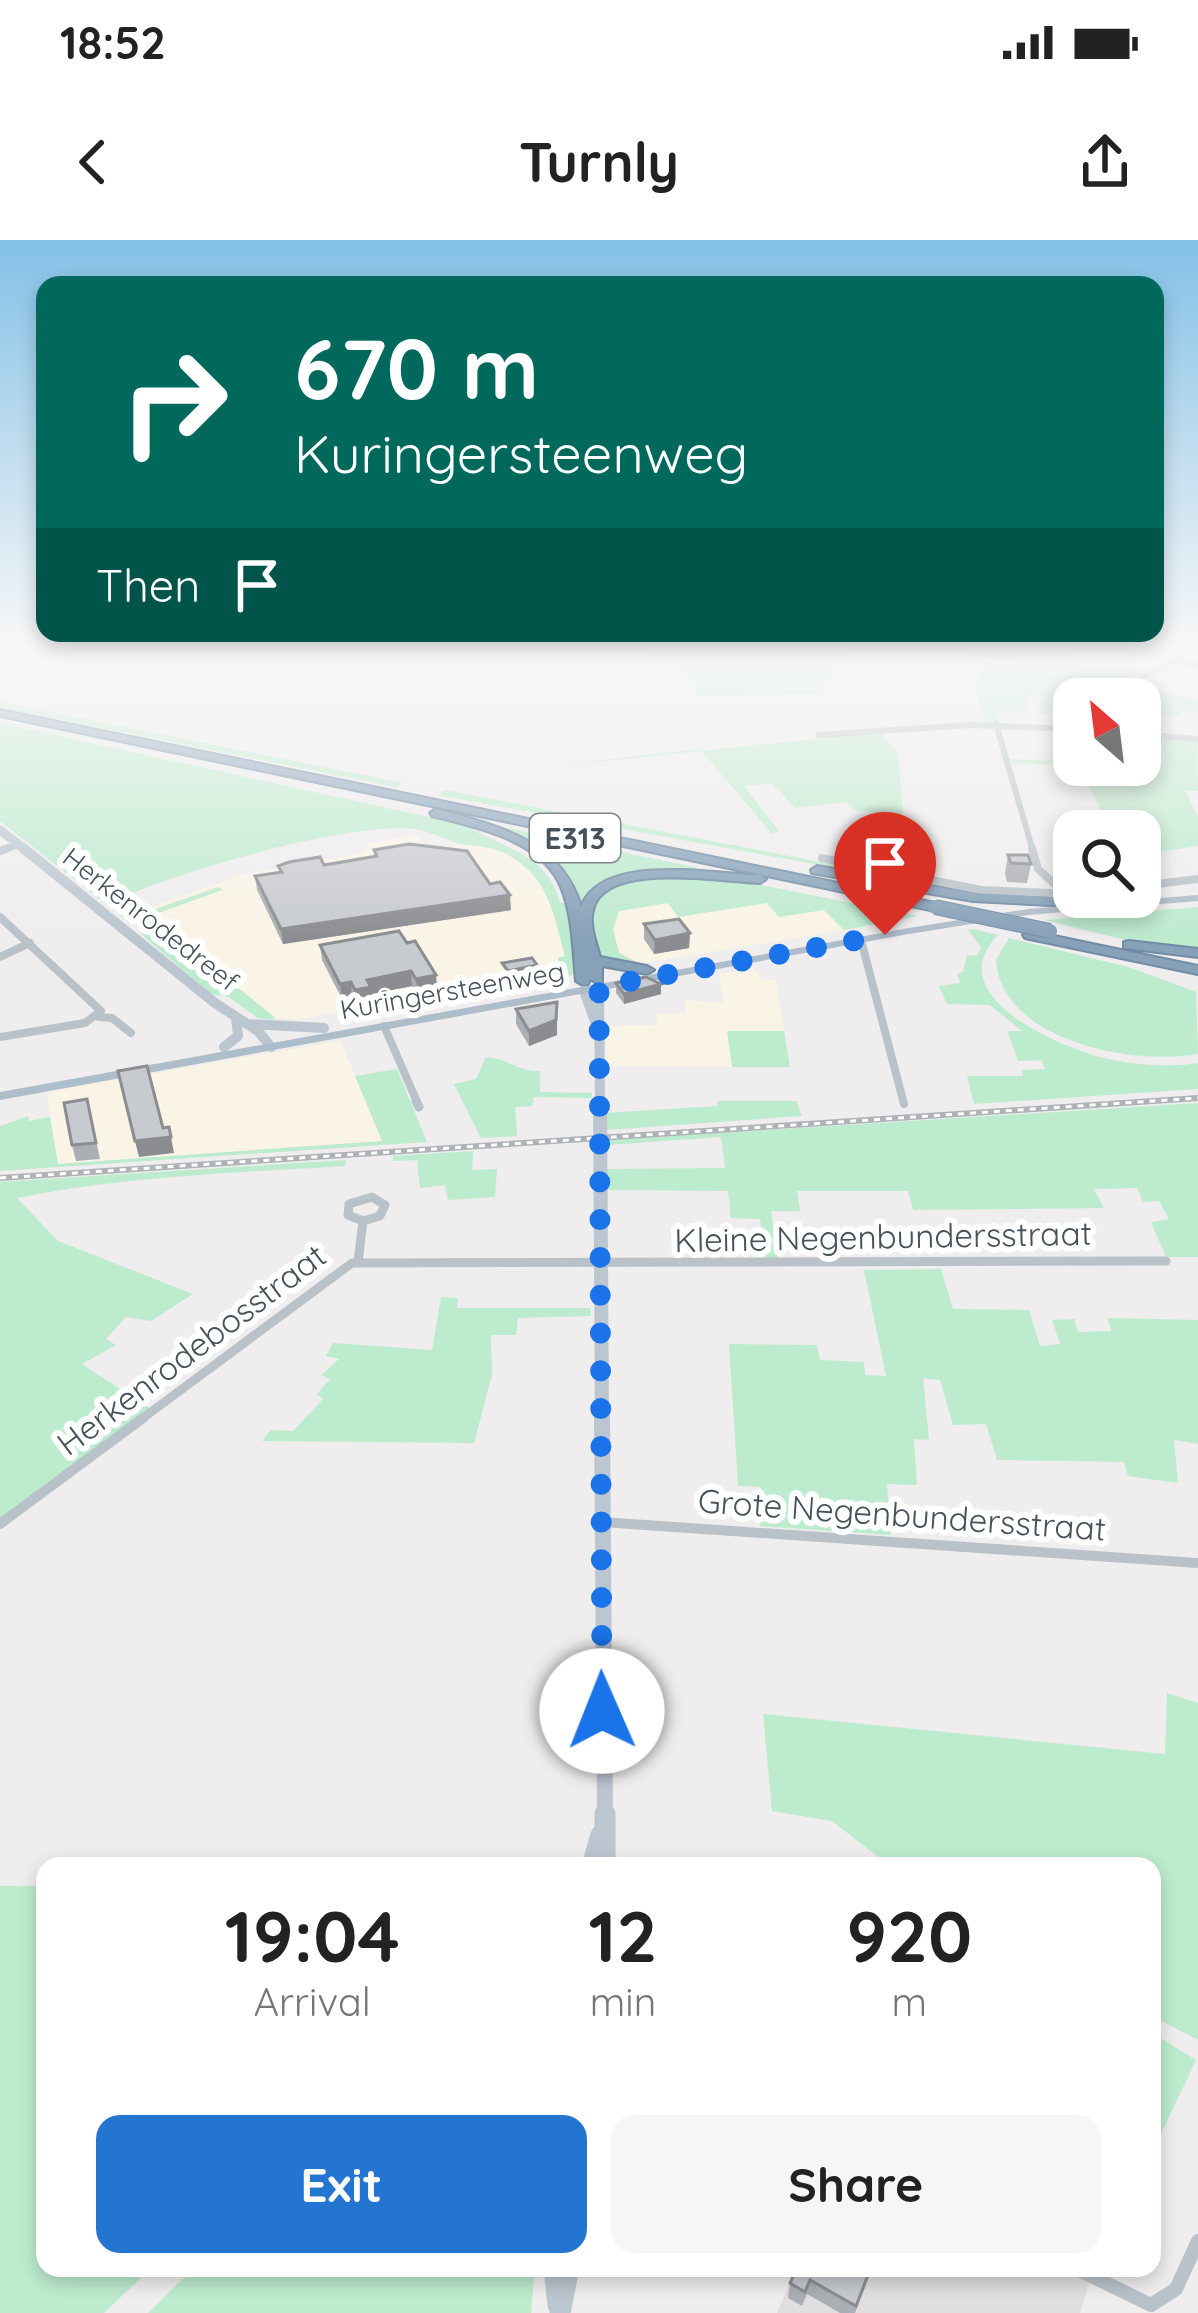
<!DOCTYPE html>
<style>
:root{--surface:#fff;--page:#f6f6f6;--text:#222;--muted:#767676;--accent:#2475d2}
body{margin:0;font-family:Quicksand,sans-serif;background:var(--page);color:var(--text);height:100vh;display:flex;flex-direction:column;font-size:45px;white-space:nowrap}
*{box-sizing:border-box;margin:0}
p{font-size:39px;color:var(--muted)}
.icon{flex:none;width:66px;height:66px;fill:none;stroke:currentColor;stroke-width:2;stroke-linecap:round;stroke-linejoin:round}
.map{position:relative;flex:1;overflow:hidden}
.panel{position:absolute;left:36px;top:1617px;width:1125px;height:420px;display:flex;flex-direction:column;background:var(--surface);border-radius:24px;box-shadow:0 6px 18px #0003}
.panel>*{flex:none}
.top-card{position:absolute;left:36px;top:36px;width:1128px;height:366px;border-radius:24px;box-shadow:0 6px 18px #0003;background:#00695c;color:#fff;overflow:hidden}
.needle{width:78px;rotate:332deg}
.controls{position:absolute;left:1053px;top:438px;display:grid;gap:24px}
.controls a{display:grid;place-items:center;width:108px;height:108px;border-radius:24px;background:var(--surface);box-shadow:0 6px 18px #0003;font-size:60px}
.pin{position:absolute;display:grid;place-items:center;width:102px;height:102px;color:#fff;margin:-123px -51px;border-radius:50% 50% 50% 0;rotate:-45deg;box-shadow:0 0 12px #0007}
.pin .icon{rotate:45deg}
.me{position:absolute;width:132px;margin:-66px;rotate:359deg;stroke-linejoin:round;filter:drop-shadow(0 0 9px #0008)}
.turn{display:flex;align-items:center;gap:42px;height:252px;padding:0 60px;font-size:54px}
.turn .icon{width:156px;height:156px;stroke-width:2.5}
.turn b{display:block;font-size:84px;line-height:102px}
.then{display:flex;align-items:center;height:114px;padding:0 60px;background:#0003;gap:24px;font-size:45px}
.eta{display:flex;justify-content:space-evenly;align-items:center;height:204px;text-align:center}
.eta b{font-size:72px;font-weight:700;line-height:84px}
.action{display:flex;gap:24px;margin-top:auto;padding:24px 60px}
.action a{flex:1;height:138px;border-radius:24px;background:var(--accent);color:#fff;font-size:48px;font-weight:700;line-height:138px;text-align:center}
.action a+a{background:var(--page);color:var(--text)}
.status{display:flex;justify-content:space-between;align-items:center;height:84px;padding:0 60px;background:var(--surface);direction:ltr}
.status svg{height:33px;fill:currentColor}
header{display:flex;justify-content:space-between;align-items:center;height:156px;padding:0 60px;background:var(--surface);font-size:54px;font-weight:700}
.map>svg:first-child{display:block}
.commercial{fill:#faf4e6}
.education{fill:#e0dede}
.green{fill:#bdebce}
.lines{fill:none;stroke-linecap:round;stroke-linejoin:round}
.motorway-casing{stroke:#728ca5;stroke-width:4}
.minor-far4{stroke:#b9c2c9;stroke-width:6}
.minor-far3{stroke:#b9c2c9;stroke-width:8}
.minor-far2{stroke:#b9c2c9;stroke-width:9}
.minor-far1{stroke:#b9c2c9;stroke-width:10}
.minor{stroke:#b9c2c9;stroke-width:14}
.secondary-far4{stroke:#bbc6d0;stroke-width:9}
.secondary-far3{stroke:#bbc6d0;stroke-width:10}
.secondary-far2{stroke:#bbc6d0;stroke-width:14}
.secondary-far1{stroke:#bbc6d0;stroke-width:16}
.secondary{stroke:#bbc6d0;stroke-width:21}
.primary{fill:#aebdca;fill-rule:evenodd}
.motorway{fill:#87a1b9;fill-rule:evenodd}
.rail-casing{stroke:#afb2b7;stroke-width:6}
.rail{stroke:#fff;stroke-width:3;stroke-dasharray:6;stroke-linecap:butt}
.motorway-bridge-casing{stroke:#728ca5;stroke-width:16;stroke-linecap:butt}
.motorway-bridge{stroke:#87a1b9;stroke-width:14}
.wall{fill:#abaeb2}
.shaded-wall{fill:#8b8d91}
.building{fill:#c7cacf;stroke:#8b8d91;stroke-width:3}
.route{stroke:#1a73e8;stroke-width:21;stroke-dasharray:0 37.8}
.labels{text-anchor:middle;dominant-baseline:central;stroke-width:12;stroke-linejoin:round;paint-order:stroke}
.far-street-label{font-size:27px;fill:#465159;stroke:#fff}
.shield{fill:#fff;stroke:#7e858b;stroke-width:3}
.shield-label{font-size:30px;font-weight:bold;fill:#465159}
.street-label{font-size:33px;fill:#465159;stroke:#fff}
</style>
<div class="status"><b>18:52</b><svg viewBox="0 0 49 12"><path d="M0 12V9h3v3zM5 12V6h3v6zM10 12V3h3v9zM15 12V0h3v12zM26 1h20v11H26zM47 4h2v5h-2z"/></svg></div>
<header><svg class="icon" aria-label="back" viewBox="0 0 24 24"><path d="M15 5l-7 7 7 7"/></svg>Turnly<svg class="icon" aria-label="share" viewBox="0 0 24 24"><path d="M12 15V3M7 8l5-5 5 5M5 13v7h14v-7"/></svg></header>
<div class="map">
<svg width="1198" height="2073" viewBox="0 0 1198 2073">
<rect width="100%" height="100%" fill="#efeded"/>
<path class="commercial" d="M418,595L426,607L497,604L529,626L553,655L565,717L558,718L560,733L441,760L436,752L299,780L276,778L141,671L241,635L364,613L368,603Z
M668,663L678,677L767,663L779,677L824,670L844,690L640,724L619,712L613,689L618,671Z
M753,728L763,740H776L784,791H728L732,827L607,826L606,786L657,785V774L685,773V760L725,763L718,734Z
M340,801L383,901L57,924L47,852Z"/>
<path class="education" d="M796,2028H1066L1090,2040L1080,2073H777Z"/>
<path class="green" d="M634,408H854L815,454L696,455L693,437Z
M962,408H969L975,418C1040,417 1075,421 1136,439L1125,444L1198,461V472L1182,470L1179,476L1140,473V459H1074V476L1039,473L1041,456L1028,454L1027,471H996L1000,483H986L974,447L981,433Z
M0,462L402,543L396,547L0,468Z
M0,483L465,585C503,609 548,613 560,663H566L576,710V731L568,738L555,737L561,733L558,718L565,716C556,684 551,649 524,626C505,610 490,607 467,605C449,602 432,591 414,589C349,582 182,630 121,658L141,674L218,647L223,650L130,683L0,581Z
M880,492L898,514L903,575L855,570L846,562L795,568L772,543L744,546L779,591L772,594L700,509L511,531Z
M1140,496L1197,500L1198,551H1186L1198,578V606L1140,615V591H1110L1085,537L1064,534L1060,525L1012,524L1010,519L1057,520L1055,505L1074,506V525H1140Z
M445,550L826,623L834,615L853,619L847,625L976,647L973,653L955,650L438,555Z
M470,580L727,634L631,636L584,663L578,661C562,610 516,599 470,580Z
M662,635L741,641L918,676L844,690L824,670L779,677L767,663L678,677L668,663L619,671L613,690L619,713L640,724L599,717C582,656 603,643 662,635Z
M1198,667V710L1126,700L1043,680Z
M160,686L272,775L275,780L258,778L229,757L211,754L141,694Z
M974,689L998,695C938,756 1060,807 1104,818C1135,825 1167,828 1198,823V849L974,864L967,836H1023L1021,830L1045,829L1041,820L1018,821L1007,791H1022L990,765L947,764L939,746L960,743L957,734L963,732L967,715L977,716L981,707L968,690Z
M1009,698L1128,727L1196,752L1198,814C1134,826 1001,801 996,720Z
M727,791H784L790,827H732Z
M486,817C507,818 519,832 540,831V852L592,853V858L534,857L532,866L515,867L517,896L481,898L454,844L476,839Z
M397,829L427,902L0,931V886L28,876L29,881L50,877L58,924L382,901L355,836Z
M718,861H796L802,876L606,890L605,873L717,866Z
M1198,863V1017H1166L1151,982L1169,979L1159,961L1143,962L1137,948L1094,949L1104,968L913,970L908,951H797L800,971H771L778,1022H766L760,979L731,978L728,951L608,950L606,929L725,928L721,897L607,905L608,900Z
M473,911L472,930L497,929L495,957L448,960L445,945L420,948L417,920L393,921V916Z
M346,920L345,926C235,933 125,936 17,958L58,1001L193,1054L151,1081L126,1077L106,1099L116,1105L82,1124L151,1169L0,1281V942Z
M941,1029L953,1069L1029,1070L1040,1106L1060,1104L1052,1080L1074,1079L1078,1092L1111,1091L1108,1078L1198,1080V1204L1174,1200L1178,1243L1128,1236L1124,1222L997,1220L986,1184L953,1185L940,1140L923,1138L929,1200L914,1199L917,1245L887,1244L891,1295L760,1286L761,1247L738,1246L729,1104L817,1105L820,1120L864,1122L865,1135L886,1136L864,1030Z
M441,1057L458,1058L457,1068H590L591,1076L518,1078L516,1095H491L492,1135L474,1203L262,1201L271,1190L293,1191L323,1159L317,1154L330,1139L321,1135L339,1119L326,1116L333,1103L432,1110Z
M1167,1453L1198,1463V1800L1152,1776V1626H952L943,1620L937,1626H890L832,1581L772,1571L763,1474L1165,1514Z
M0,1646H45V2028H151L104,2073H0Z
M1152,1793L1196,1820L1152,1913Z
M194,2028H535L531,2073H148Z"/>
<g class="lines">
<g class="motorway-casing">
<path id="motorway" d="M0,470L935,663L942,667L935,671L0,476Z
M436,569C496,585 562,600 581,667C602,611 713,635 760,635L766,639L760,643C722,642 604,620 593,670C589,685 596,702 600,717L647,726L654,730L647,734L602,726V742L597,743L590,739L588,744L583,745L576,741C573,710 573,676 561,647C542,600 475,587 432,576L430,573Z
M817,626L973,653L1068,658L1075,662L1068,666L973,661L812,633L811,630Z
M1030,691L1198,726V734L1025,698L1023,695Z
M1129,701L1198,709V717L1124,708V702Z"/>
</g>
<path class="minor-far4" d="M978,415L1063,417
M1129,445L1174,420L1198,425
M996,484L1033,611
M1140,494L1198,499
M819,495L969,485L1074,489
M0,611L19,605"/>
<path class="minor-far3" d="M1032,608L1038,629L1060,649
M0,611L8,608
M822,618L981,650L1074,654
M1140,646L1198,639
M0,677L101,771L85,783L0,797
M861,700L904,864
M0,717L30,703
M99,777L112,778L131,793
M384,786L418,864"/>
<path class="minor-far2" d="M416,861L419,867
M372,957L385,965L380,976L363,981L348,975L349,964Z
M358,1022L363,981
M139,1181L352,1023L1166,1021"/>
<path class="minor-far1" d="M602,1282L1198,1323
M0,1284L143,1178"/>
<path class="minor" d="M1075,2028L1151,2065L1176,2049L1198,2001"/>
<path class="secondary-far4" d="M0,590L27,611"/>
<path class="secondary-far3" d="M23,608L215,763L258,791L271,807
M599,747L600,864
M584,751L596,784
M248,784L324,788
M224,807L238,796L236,777"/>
<path class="secondary-far2" d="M600,861L602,1181"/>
<path class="secondary-far1" d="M602,1178L605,1577"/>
<path class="secondary" d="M605,1574V1626
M592,1626L601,1595
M554,2028L558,2065
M560,2073L569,2028"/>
<path class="primary" d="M1198,655V661L1028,675L909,694L0,860V852L909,688L1028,669Z"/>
<use href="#motorway" class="motorway"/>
<g class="rail-casing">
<path id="rail" d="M0,938L1198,858"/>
</g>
<use href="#rail" class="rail"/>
<g class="motorway-bridge-casing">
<path id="motorway-bridge" d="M935,667L1050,691"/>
</g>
<use href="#motorway-bridge" class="motorway-bridge"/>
</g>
<path class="wall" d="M374,610L490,644L511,670L283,704L257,650L255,636L279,632L278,626L324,625L374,616Z
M1008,615L1031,624L1027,643L1007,642L1005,633Z
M644,684L690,693L689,708L654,714L644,699Z
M407,703L436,735L437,750L417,754L412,746L372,754L373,762L356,765L352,758L342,759L322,720L320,705Z
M616,743L661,754L624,764L616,753Z
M516,769L557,795L529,806L516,784Z
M87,859L100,919L76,921L72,905Z
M797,2028L866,2044L855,2073H840L807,2054L802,2066L788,2058L790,2043Z"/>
<path class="shaded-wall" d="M510,655L511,670L283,704L281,689Z
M690,693L689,708L654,714L655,700Z
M537,725V735L508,741V731Z
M411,731L412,746L372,754L373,762L356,765L355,750L367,740Z
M436,735L437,750L417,754L416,739Z
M351,742L352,758L342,759L340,744Z
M661,744V754L624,764V754Z
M557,762V795L529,806V791Z
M171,897L174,913L139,917L135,901Z"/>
<path class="building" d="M409,604L467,611L490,644L500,642L510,655L281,689L255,636L282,632L278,626L289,622L320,617L324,625L377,616L374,610Z
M1008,615H1028L1031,624L1011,623Z
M679,679L690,693L655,700L644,684Z
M399,691L407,703L415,701L436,735L416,739L411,731L367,740L371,747L355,750L351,742L340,744L320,705Z
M532,718L537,725L508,731L502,723Z
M646,737L661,744L624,754L616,743Z
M557,762L556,780L529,791L516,769Z
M147,826L163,888L169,887L171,897L135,901L118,831Z
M87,859L96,903L72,905L64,863Z
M797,2028H866L870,2030L856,2066L810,2040L805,2052L790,2043Z"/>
<linearGradient id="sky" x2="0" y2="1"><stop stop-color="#83c1e7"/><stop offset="0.58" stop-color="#f8f7f7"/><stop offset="1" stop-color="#f8f7f7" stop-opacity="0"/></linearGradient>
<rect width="1198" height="699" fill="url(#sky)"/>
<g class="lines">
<path class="route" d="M602,1471L599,747L885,695"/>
</g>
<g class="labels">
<g class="far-street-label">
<text transform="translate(151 679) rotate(38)">Herkenrodedreef</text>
<text transform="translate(452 750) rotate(-10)">Kuringersteenweg</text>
</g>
<rect class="shield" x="530" y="574" width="90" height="48" rx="9"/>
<g class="shield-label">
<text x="575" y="598">E313</text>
</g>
<g class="street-label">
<text transform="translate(883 996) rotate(-1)">Kleine Negenbundersstraat</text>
<text transform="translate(191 1109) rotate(-37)">Herkenrodebosstraat</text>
<text transform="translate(902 1274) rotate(4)">Grote Negenbundersstraat</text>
</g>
</g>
</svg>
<div class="controls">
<a><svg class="needle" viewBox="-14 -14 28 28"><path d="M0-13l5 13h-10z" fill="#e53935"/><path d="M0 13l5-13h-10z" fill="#767676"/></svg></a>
<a><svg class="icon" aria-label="search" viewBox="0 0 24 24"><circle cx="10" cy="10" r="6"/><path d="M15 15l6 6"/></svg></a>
</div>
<div class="pin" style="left:885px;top:695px;background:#d93025"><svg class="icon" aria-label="arrive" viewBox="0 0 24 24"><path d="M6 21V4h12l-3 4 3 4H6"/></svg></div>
<svg class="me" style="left:602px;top:1471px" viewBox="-20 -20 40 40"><circle r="19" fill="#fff"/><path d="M0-13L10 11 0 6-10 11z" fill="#1a73e8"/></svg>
<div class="top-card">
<div class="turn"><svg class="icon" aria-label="right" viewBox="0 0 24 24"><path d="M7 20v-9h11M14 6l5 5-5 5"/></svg><div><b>670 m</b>Kuringersteenweg</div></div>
<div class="then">Then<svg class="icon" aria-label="arrive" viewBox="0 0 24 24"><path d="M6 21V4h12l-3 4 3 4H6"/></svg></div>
</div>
<section class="panel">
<div class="eta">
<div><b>19:04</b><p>Arrival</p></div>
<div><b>12</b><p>min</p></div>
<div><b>920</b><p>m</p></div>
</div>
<div class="action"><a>Exit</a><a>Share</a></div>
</section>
</div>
